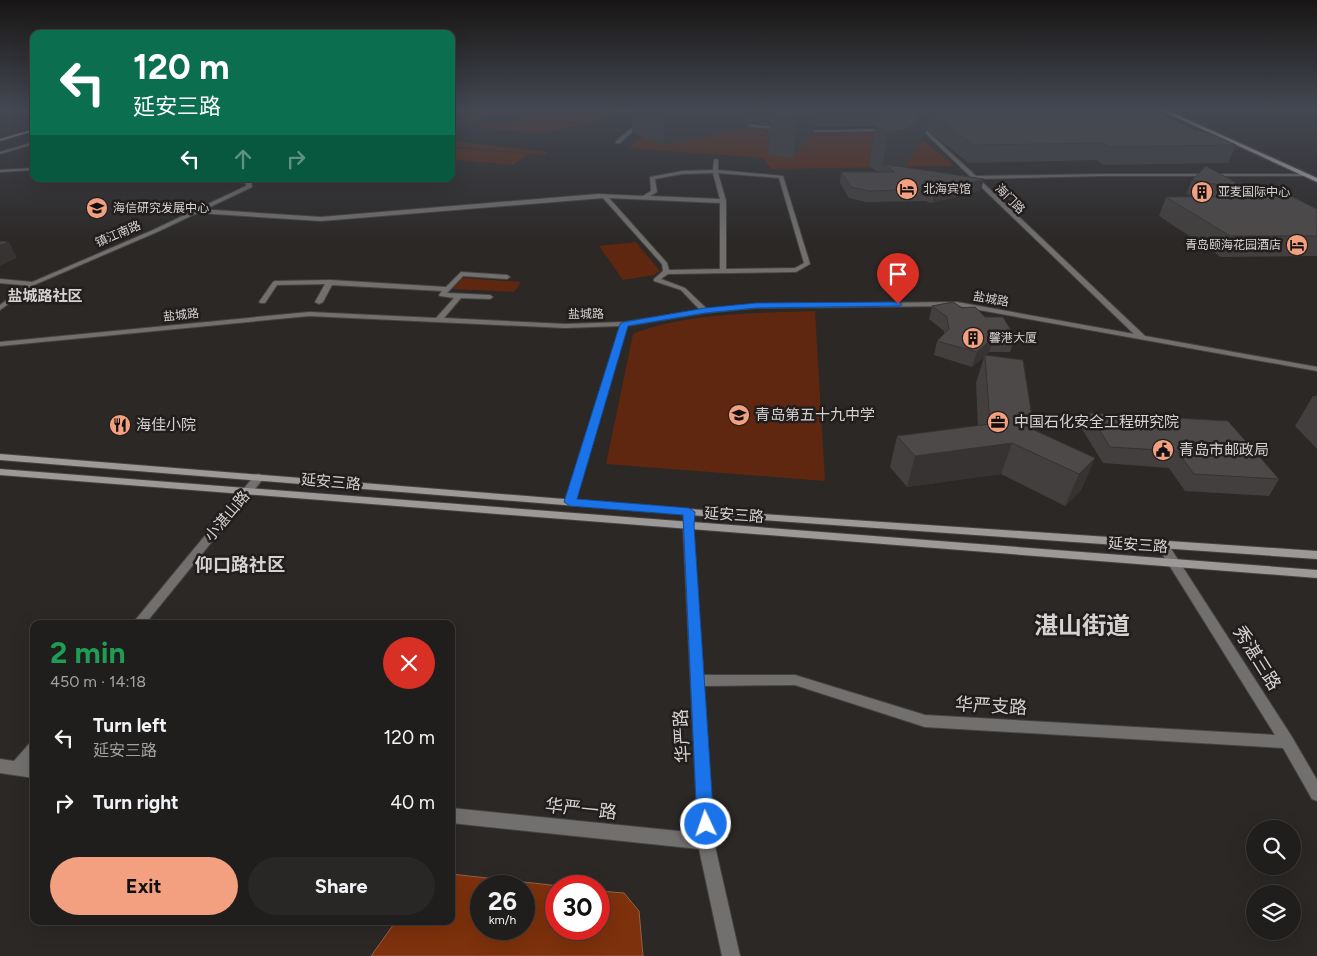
<!DOCTYPE html>
<meta charset="utf-8">
<style>
:root{--surface:#201e1c;--page:#282725;--text:#f1f3f6;--muted:#a2a2a3;--line:#3d3c3b;--accent:#f2a080}
body{margin:0;font-family:Figtree,"Noto Sans SC",sans-serif;background:var(--page);color:var(--text);height:100vh;display:flex;flex-direction:column;font-size:19px;white-space:nowrap}
*{box-sizing:border-box;margin:0}
p{font-size:16px;color:var(--muted)}
.icon{flex:none;width:28px;height:28px;fill:none;stroke:currentColor;stroke-width:2;stroke-linecap:round;stroke-linejoin:round}
.map{position:relative;flex:1;overflow:hidden}
.sheet{position:absolute;left:30px;top:620px;width:425px;height:305px;display:flex;flex-direction:column;background:var(--surface);border-radius:10px;box-shadow:0 5px 20px #0002,0 0 0 1px var(--line)}
.sheet>*{flex:none}
.top-card{position:absolute;left:30px;top:30px;width:425px;height:152px;border-radius:10px;box-shadow:0 5px 20px #0002,0 0 0 1px var(--line);background:#0b6e4f;color:#fff;overflow:hidden}
.fabs{position:absolute;left:1246px;top:820px;display:grid;gap:10px}
.fabs a{display:grid;place-items:center;width:55px;height:55px;border-radius:50%;background:var(--surface);box-shadow:0 5px 20px #0002,0 0 0 1px var(--line);font-size:25px}
.speed{position:absolute;left:470px;top:875px;display:flex;gap:10px;font-size:25px;font-weight:700;text-align:center}
.speed>*{display:grid;place-content:center;width:65px;height:65px;border-radius:50%;background:var(--surface);box-shadow:0 5px 20px #0002,0 0 0 1px var(--line);line-height:1}
.speed small{font-size:12px;font-weight:400}
.speed .limit{border:8px solid #d22;background:#fff;color:#111}
.pin{position:absolute;display:grid;place-items:center;width:42px;height:42px;color:#fff;margin:-51px -21px;border-radius:50% 50% 50% 0;rotate:-45deg;box-shadow:0 0 5px #0007}
.pin .icon{rotate:45deg}
.me{position:absolute;width:55px;margin:-28px;rotate:357deg;stroke-linejoin:round;filter:drop-shadow(0 0 4px #0008)}
.turn{display:flex;align-items:center;gap:18px;height:105px;padding:0 20px;font-size:22px}
.turn .icon{width:65px;height:65px;stroke-width:2.5}
.turn b{display:block;font-size:35px;line-height:42px}
.lanes{display:flex;align-items:center;height:48px;padding:0 20px;background:#0003;justify-content:center;gap:25px;direction:ltr}
.lanes .off{opacity:.35}
.round{display:grid;place-items:center;flex:none;width:52px;height:52px;border-radius:26px;background:var(--page)}
.head{display:flex;align-items:center;justify-content:space-between;height:85px;padding:0 20px}
h1{font-size:30px;font-weight:700;line-height:38px;color:#1e9e55}
.button{display:flex;gap:10px;margin-top:auto;padding:10px 20px}
.button a{flex:1;height:58px;border-radius:30px;background:var(--accent);color:#111;font-size:20px;font-weight:700;line-height:58px;text-align:center}
.button a+a{background:var(--page);color:var(--text)}
ul{padding:0;list-style:none}
li{display:flex;align-items:center;gap:15px;height:65px;padding:0 20px}
li div{flex:1}
li b{display:block;font-size:19px}
li em{font-style:normal}
.map>svg:first-child{display:block}
.green{fill:#5f270f}
.water{fill:#7d310c;stroke:#976147;fill-rule:evenodd}
.lines{fill:none;stroke-linecap:round;stroke-linejoin:round}
.minor-casing{stroke:#464341;stroke-width:2}
.tertiary-casing{stroke:#464341;stroke-width:2}
.secondary-casing{stroke:#464341;stroke-width:2}
.primary-casing{stroke:#464341;stroke-width:3}
.minor{fill:#72706f;fill-rule:evenodd}
.tertiary{fill:#72706f;fill-rule:evenodd}
.secondary{fill:#9c9998;fill-rule:evenodd}
.primary{fill:#bcb8b7;fill-rule:evenodd}
.wall{fill:#423f3e}
.shaded-wall{fill:#363332}
.building{fill:#4d4948;stroke:#363332}
.route{fill:#1a73e8;stroke:#114b97}
.labels{text-anchor:middle;dominant-baseline:central;stroke-width:5;stroke-linejoin:round;paint-order:stroke}
.far-poi-label{font-size:12px;fill:#d5d2d1;stroke:#221e1d;text-anchor:start}
.far-street-label{font-size:12px;fill:#d5d2d1;stroke:#221e1d}
.far-quarter-label{font-size:15px;font-weight:bold;fill:#d5d2d1;stroke:#221e1d}
.poi-label{font-size:15px;fill:#d5d2d1;stroke:#221e1d;text-anchor:start}
.street-label{font-size:15px;fill:#d5d2d1;stroke:#221e1d}
.quarter-label{font-size:18px;font-weight:bold;fill:#d5d2d1;stroke:#221e1d}
.near-street-label{font-size:18px;fill:#d5d2d1;stroke:#221e1d}
.near-district-label{font-size:24px;font-weight:bold;fill:#d5d2d1;stroke:#221e1d}
</style>
<div class="map">
<svg width="1317" height="956" viewBox="0 0 1317 956">
<rect width="100%" height="100%" fill="#2b2826"/>
<path class="green" d="M481,109H553L548,112L567,114L576,109L615,112L599,122L541,133L474,127L522,119L513,114L451,124Z
M663,118L794,134L914,132L954,166L771,169L763,158L628,148Z
M451,141L548,152L545,155L451,146Z
M451,148H453L529,154L513,165L451,159Z
M636,242L660,271L654,275L623,280L599,246Z
M462,278L521,282L514,292L453,289Z
M815,311L825,481L606,464L633,334C683,313 760,313 815,311Z"/>
<path class="water" d="M451,874L560,886H556V929H599V891L624,893L639,911L643,956H371L396,921H451ZM481,886H524V929H481Z"/>
<g class="lines">
<g class="minor-casing">
<path id="minor" d="M604,109H615L647,114L645,115Z
M654,109H658L620,143H616V141Z
M736,123L782,128L784,129L782,130L735,125Z
M913,128H924L976,176L1104,174H1308L1306,176H1104L979,179L1145,336L1317,367V371L957,306L756,308L705,313L627,326L575,502L570,505L565,502L620,326L565,328L309,316L0,346V342L309,312L436,318L454,298L440,296L439,295L442,291L332,285L323,302L319,304L315,302L325,284L277,285L265,303H261L259,302L273,282L275,281L330,280L446,287L461,272L507,275L510,277L507,279L463,276L447,293L490,295L493,297L490,299L461,298L444,318L565,324L624,322L700,310L681,290L654,281V279L663,271L662,264L603,198L321,221L198,213L195,211L198,209L321,217L598,194L643,196L651,191L650,177L682,171L713,170L714,160L716,159L718,160V170L783,176L810,264L796,272L668,274L661,279L685,288L707,309L756,304L957,302L1134,334L922,130H914ZM713,173L720,199L650,196L657,192L655,179L682,174ZM718,173L779,178L804,263L795,268L726,269V201ZM609,198L720,203V269L669,270L667,263Z
M887,129L888,131L801,132L799,131Z
M34,142V144L0,154V152Z
M0,279L32,282L35,284L32,286L0,283Z
M259,474L264,477L263,479L145,624H132L255,475Z
M689,509L694,512L693,526L703,675H795L925,715L1275,735L1156,544L1158,541H1166L1292,737L1317,780V801L1312,799L1283,748L925,727L795,685L704,686L714,842L740,956H722L699,849L451,823V808L698,833L683,526L684,512Z
M34,743V760L31,764H34V778L0,773V759L14,761L29,744Z"/>
</g>
<g class="tertiary-casing">
<path id="tertiary" d="M34,168V170L0,172V170Z
M220,179L251,181L252,187L157,232L34,285L0,310V305L30,283L153,230L246,186V183Z"/>
</g>
<g class="secondary-casing">
<path id="secondary" d="M34,129V131L0,141V139Z
M0,454L689,509L1317,551V559L689,515L0,460Z
M0,469L1317,570V578L0,475Z"/>
</g>
<g class="primary-casing">
<path id="primary" d="M1158,109H1164L1317,178V182Z"/>
</g>
<use href="#minor" class="minor"/>
<use href="#tertiary" class="tertiary"/>
<use href="#secondary" class="secondary"/>
<use href="#primary" class="primary"/>
</g>
<path class="wall" d="M632,109H1152L1196,130L1236,145L1228,163L1103,165L1096,160L969,163L926,129L925,135L904,167L981,190L932,203L924,201L867,202L849,198L840,183L841,172H878L869,166L875,126L814,127L813,133L793,158L768,155L770,123L767,124L749,122L748,128L664,145L632,133Z
M1192,180L1244,187L1240,197L1317,209V256L1221,257L1159,216L1166,197H1201L1186,194Z
M932,306L962,308L985,317L1015,337L1010,352H989L986,355L1034,430L1095,458L1081,490L1065,506L1001,474L907,487L890,467L897,436L978,426L976,383L984,357L972,367L934,355L937,341L944,334V331L929,319Z
M1313,396H1317V449L1295,426Z
M1089,413L1279,479L1269,496L1185,491L1169,468L1103,463L1082,429Z"/>
<path class="shaded-wall" d="M664,109H750L748,128L664,145Z
M769,109H777L776,116H771L770,123L767,124Z
M805,109H816L813,133L793,158L797,118Z
M924,109H930L925,135L904,167L883,164L881,174L888,133Z
M984,179L981,190L932,203L935,192Z
M9,242L17,258L0,266V245Z
M994,337L989,352L972,367L977,352Z
M1012,443L1001,474L907,487L915,456Z
M1095,458L1081,490L1065,506L1079,474Z"/>
<path class="building" d="M778,109H805L797,118L771,116Z
M816,109H890L889,110L815,111Z
M890,109H924L911,127L888,133L875,125Z
M930,109H1152L1196,130L1210,133L1236,145L1110,147L1102,143L974,145L929,112Z
M883,164L984,179L935,192L926,189L869,191L851,187L841,172H895Z
M1206,166L1244,187V189L1192,180Z
M1291,196L1317,209V236H1230L1166,197Z
M0,241L9,242L0,245Z
M953,302L962,308L975,307L985,317H1003L1015,337H994L977,352L937,341L949,329L947,317L932,306Z
M985,355L1023,360L1034,430L1095,458L1079,474L1012,443L915,456L897,436L990,424Z
M1089,413L1228,421L1279,479L1194,474L1177,451L1110,447Z"/>
<linearGradient id="sky" x2="0" y2="1"><stop stop-color="#181615"/><stop offset="0.45" stop-color="#444852"/><stop offset="1" stop-color="#444852" stop-opacity="0"/></linearGradient>
<rect width="1317" height="243" fill="url(#sky)"/>
<path class="route" d="M898,302H901V306L756,308L705,313L628,326L577,499L689,508L695,512L694,526L714,824L712,830L706,833L699,830L697,824L683,515L570,506L564,502L620,324L624,322L705,308L756,303Z"/>
<defs>
<g id="hotel-disc" transform="scale(1.125)"><circle r="9.5" fill="#f2a080" stroke="#221e1d"/><path d="M-6-4.5h1.5V1H6V5H4.5V3h-9V5H-6ZM-4 0a1.8 1.8 0 1 1 3.6 0ZM.5 0V-2.5h3Q6-2.5 6 0Z" fill="#111"/></g>
<g id="building-disc" transform="scale(1.125)"><circle r="9.5" fill="#f2a080" stroke="#221e1d"/><path d="M-4-6H4V6H1V3H-1V6H-4ZM-2.5-4.3h1.7v1.8h-1.7ZM.8-4.3h1.7v1.8H.8ZM-2.5-1h1.7V.8h-1.7ZM.8-1h1.7V.8H.8Z" fill="#111"/></g>
<g id="school-disc" transform="scale(1.125)"><circle r="9.5" fill="#f2a080" stroke="#221e1d"/><path d="M0-5L7-2L0 1L-7-2ZM-4 1L0 2.5L4 1V4Q0 6-4 4Z" fill="#111"/></g>
<g id="office-disc" transform="scale(1.125)"><circle r="9.5" fill="#f2a080" stroke="#221e1d"/><path d="M-6-3h4V-5.5h4V-3h4V5H-6ZM-1-4.5V-3h2v-1.5ZM-6 0V1H6V0Z" fill="#111"/></g>
<g id="restaurant-disc" transform="scale(1.125)"><circle r="9.5" fill="#f2a080" stroke="#221e1d"/><path d="M-5-6h1v4h1v-4h1v4h1v-4h1v5L-1.5 .5V6h-2V.5L-5-1ZM5-6V6H3V1.5H1.5Q1.5-4 5-6Z" fill="#111"/></g>
<g id="civic-disc" transform="scale(1.125)"><circle r="9.5" fill="#f2a080" stroke="#221e1d"/><path d="M-.6-6.5H3V-4.5H.6V-3L4-1V1h2V6H-6V1h2V-1L-.6-3ZM-1.2 2.5V6h2.4V2.5Z" fill="#111"/></g>
</defs>
<g fill-rule="evenodd">
<use href="#hotel-disc" x="907" y="189"/>
<use href="#building-disc" x="1202" y="192"/>
<use href="#school-disc" x="97" y="208"/>
<use href="#hotel-disc" x="1297" y="245"/>
<use href="#building-disc" x="973" y="338"/>
<use href="#school-disc" x="739" y="415"/>
<use href="#office-disc" x="998" y="422"/>
<use href="#restaurant-disc" x="120" y="425"/>
<use href="#civic-disc" x="1163" y="450"/>
</g>
<g class="labels">
<g class="far-poi-label">
<text x="923" y="189">北海宾馆</text>
<text x="1218" y="192">亚麦国际中心</text>
<text x="113" y="208">海信研究发展中心</text>
<text x="1281" y="245" text-anchor="end">青岛颐海花园酒店</text>
<text x="989" y="338">馨港大厦</text>
</g>
<g class="far-street-label">
<text transform="translate(1010 199) rotate(45)">海门路</text>
<text transform="translate(118 234) rotate(-23)">镇江南路</text>
<text transform="translate(991 299) rotate(10)">盐城路</text>
<text transform="translate(586 314) rotate(-1)">盐城路</text>
<text transform="translate(181 315) rotate(-6)">盐城路</text>
</g>
<g class="far-quarter-label">
<text x="45" y="296">盐城路社区</text>
</g>
<g class="poi-label">
<text x="755" y="415">青岛第五十九中学</text>
<text x="1014" y="422">中国石化安全工程研究院</text>
<text x="136" y="425">海佳小院</text>
<text x="1179" y="450">青岛市邮政局</text>
</g>
<g class="street-label">
<text transform="translate(331 482) rotate(5)">延安三路</text>
<text transform="translate(734 515) rotate(4)">延安三路</text>
<text transform="translate(227 516) rotate(-50)">小湛山路</text>
<text transform="translate(1138 545) rotate(4)">延安三路</text>
</g>
<g class="quarter-label">
<text x="240" y="565">仰口路社区</text>
</g>
<g class="near-street-label">
<text transform="translate(1257 658) rotate(58)">秀湛三路</text>
<text transform="translate(991 706) rotate(3)">华严支路</text>
<text transform="translate(682 736) rotate(-93)">华严路</text>
<text transform="translate(581 809) rotate(6)">华严一路</text>
</g>
<g class="near-district-label">
<text x="1082" y="625">湛山街道</text>
</g>
</g>
</svg>
<div class="fabs">
<a><svg class="icon" aria-label="search" viewBox="0 0 24 24"><circle cx="10" cy="10" r="6"/><path d="M15 15l6 6"/></svg></a>
<a><svg class="icon" aria-label="layers" viewBox="0 0 24 24"><path d="M12 4l9 5-9 5-9-5zM3 14l9 5 9-5"/></svg></a>
</div>
<div class="speed"><div>26<small>km/h</small></div><div class="limit">30</div></div>
<div class="pin" style="left:898px;top:304px;background:#d93025"><svg class="icon" aria-label="arrive" viewBox="0 0 24 24"><path d="M6 21V4h12l-3 4 3 4H6"/></svg></div>
<svg class="me" style="left:706px;top:824px" viewBox="-20 -20 40 40"><circle r="17" fill="#1a73e8" stroke="#fff" stroke-width="3"/><path d="M0-11L8 9 0 5-8 9z" fill="#fff"/></svg>
<div class="top-card">
<div class="turn"><svg class="icon" aria-label="left" viewBox="0 0 24 24"><path d="M17 20v-9H6M10 6l-5 5 5 5"/></svg><div><b>120 m</b>延安三路</div></div>
<div class="lanes"><svg class="icon" aria-label="left" viewBox="0 0 24 24"><path d="M17 20v-9H6M10 6l-5 5 5 5"/></svg><svg class="icon off" aria-label="ahead" viewBox="0 0 24 24"><path d="M12 20V5M6 11l6-6 6 6"/></svg><svg class="icon off" aria-label="right" viewBox="0 0 24 24"><path d="M7 20v-9h11M14 6l5 5-5 5"/></svg></div>
</div>
<section class="sheet">
<div class="head"><div><h1>2 min</h1><p>450 m · 14:18</p></div><a class="round" style="background:#d93025;color:#fff"><svg class="icon" aria-label="close" viewBox="0 0 24 24"><path d="M6 6l12 12M18 6L6 18"/></svg></a></div>
<ul>
<li><svg class="icon" aria-label="left" viewBox="0 0 24 24"><path d="M17 20v-9H6M10 6l-5 5 5 5"/></svg><div><b>Turn left</b><p>延安三路</p></div><em>120 m</em></li>
<li><svg class="icon" aria-label="right" viewBox="0 0 24 24"><path d="M7 20v-9h11M14 6l5 5-5 5"/></svg><div><b>Turn right</b></div><em>40 m</em></li>
</ul>
<div class="button"><a>Exit</a><a>Share</a></div>
</section>
</div>
